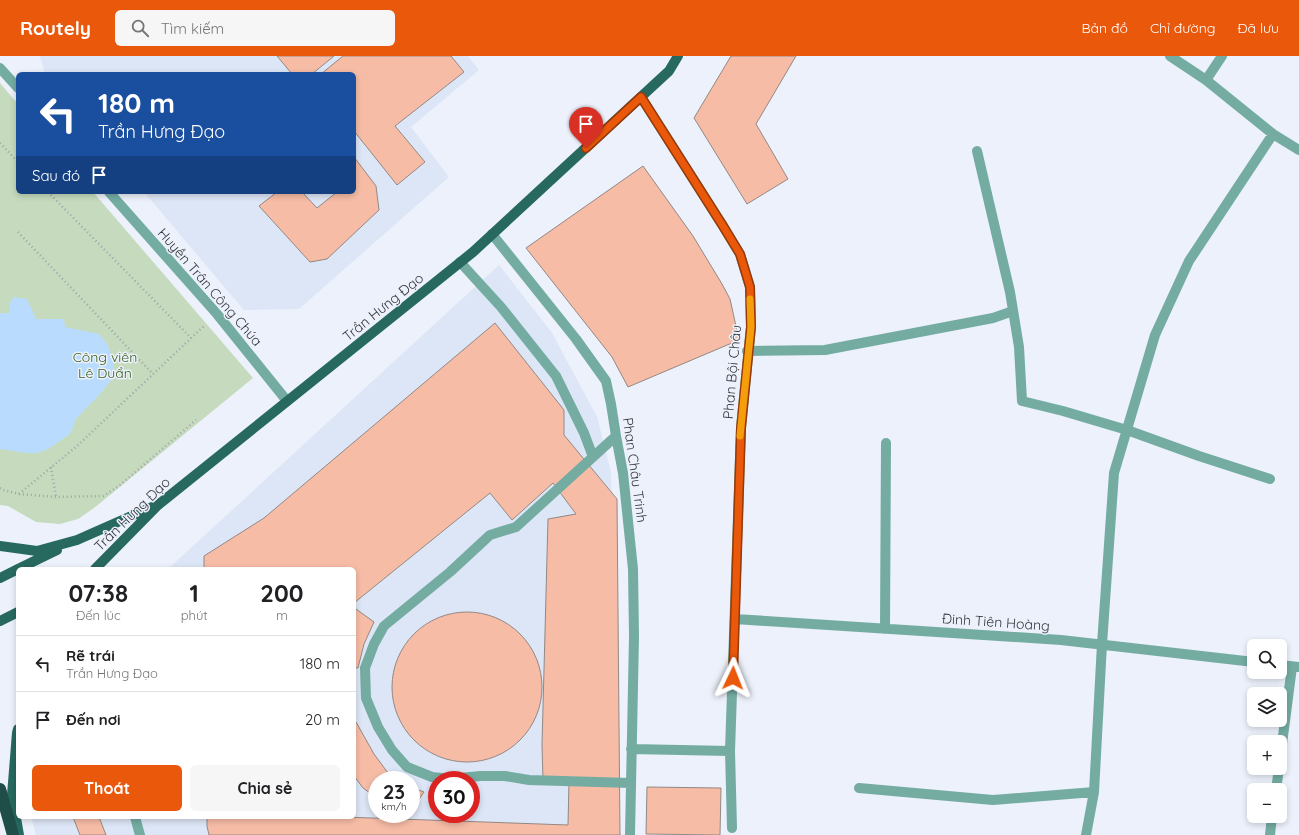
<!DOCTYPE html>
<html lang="vi">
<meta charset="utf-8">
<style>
:root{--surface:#fff;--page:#f6f6f6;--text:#202124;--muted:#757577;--line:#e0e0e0;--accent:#ea580c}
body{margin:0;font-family:Quicksand,sans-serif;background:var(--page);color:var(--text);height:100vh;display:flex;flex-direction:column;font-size:15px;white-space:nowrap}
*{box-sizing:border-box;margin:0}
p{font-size:13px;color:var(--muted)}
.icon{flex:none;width:22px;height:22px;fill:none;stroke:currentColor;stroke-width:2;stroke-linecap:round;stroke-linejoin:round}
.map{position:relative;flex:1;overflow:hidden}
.drawer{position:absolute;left:16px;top:511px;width:340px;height:252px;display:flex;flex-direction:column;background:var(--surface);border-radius:6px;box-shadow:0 2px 6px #0003}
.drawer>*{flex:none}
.guide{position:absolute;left:16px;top:16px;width:340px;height:122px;border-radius:6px;box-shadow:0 2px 6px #0003;background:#1a4fa0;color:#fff;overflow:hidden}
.fabs{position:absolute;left:1247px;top:583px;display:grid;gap:8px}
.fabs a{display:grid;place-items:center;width:40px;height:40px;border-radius:6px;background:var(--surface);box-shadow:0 2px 6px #0003;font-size:20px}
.speed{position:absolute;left:368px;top:715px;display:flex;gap:8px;font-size:20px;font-weight:700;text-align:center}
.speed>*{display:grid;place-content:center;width:52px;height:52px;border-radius:50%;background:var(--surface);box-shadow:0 2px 6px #0003;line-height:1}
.speed small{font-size:10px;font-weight:400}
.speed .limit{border:6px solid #d22;background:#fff;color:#111}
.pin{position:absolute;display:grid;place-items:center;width:34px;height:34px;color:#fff;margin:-41px -17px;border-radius:50% 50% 50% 0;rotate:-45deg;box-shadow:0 0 4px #0007}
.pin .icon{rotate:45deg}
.me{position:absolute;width:44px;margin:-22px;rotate:2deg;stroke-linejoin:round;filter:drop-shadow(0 0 3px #0008)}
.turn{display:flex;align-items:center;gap:14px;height:84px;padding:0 16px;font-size:18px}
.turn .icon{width:52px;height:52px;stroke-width:2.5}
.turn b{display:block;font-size:28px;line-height:34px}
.then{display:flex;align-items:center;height:38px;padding:0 16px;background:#0003;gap:8px;font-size:15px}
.eta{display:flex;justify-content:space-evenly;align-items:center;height:68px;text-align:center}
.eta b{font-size:24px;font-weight:700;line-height:28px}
.cta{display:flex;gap:8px;margin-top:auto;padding:8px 16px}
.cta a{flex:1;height:46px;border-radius:6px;background:var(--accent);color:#fff;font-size:16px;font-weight:700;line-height:46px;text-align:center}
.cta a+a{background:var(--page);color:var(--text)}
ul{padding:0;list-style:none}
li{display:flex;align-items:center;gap:12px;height:56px;padding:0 16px;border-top:1px solid var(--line)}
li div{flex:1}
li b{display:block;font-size:15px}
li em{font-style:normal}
header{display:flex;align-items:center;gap:24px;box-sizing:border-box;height:56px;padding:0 20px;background:var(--accent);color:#fff}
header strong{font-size:19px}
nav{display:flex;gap:22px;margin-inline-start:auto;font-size:14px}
.search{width:280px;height:36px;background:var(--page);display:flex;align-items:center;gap:10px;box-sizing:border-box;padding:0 14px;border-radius:6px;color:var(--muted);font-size:15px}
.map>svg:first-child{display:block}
.built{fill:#dde6f6;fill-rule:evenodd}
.green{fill:#c6dbbd}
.water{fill:#b9dbfd}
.building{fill:#f6bca6;stroke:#938884}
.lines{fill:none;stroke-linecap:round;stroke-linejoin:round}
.path{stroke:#a0a3ab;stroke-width:2.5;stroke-dasharray:1 3;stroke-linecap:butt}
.minor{stroke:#74aca2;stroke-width:10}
.major{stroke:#27695f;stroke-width:10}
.highway{stroke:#1e4e47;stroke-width:12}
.route-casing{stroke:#983908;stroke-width:10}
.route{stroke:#ea580c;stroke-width:7}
.slow{stroke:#f59e0b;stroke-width:7}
.labels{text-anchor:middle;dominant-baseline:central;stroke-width:3;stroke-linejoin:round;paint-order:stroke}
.street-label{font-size:14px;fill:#36383c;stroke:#ecf1fb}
.park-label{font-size:14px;fill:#386121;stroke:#ecf1fb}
</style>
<header>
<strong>Routely</strong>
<div class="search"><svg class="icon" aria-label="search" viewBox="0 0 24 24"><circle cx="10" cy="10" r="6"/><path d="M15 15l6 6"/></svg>Tìm kiếm</div>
<nav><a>Bản đồ</a><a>Chỉ đường</a><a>Đã lưu</a></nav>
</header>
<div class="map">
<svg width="1299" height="779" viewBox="0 0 1299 779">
<rect width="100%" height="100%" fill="#ecf1fb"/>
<path class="built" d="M40,0H468L479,14L411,71L449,121L299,253L244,254L144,136H354V18H45Z
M499,209L552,277L597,361L611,416L620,778L641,779H36L31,761H354V513H168ZM377,724H411V758H377ZM437,724H471V758H437Z"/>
<path class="green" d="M0,27L18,48V136H93L253,322L94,452L78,463L60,468L36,466L8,450L0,449Z"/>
<path class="water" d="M14,241L27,243L36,263H64L65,271L99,278L108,289L112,301L114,315L112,323L102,336L76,363L70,378L48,393L37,397H27L0,393V257H9L10,246Z"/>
<path class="building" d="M277,0H334L312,18H292Z
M343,0H451L464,16L395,70L425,106L397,129L354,75V18H321Z
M731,0H796L756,68L788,123L747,148L694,62Z
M354,101L376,130L379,154L327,203L310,206L259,150L277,136H302L317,152L337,136H354Z
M643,110L693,180L722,228L730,243L739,284L628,331L612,301L526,192Z
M495,267L564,354V379L617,443L620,779H209L207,770V761H344L568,769L569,726L543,725L542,689L548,463L576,458L553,427L512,464L490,437L354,547V513H204V500L264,462Z
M356,553L374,566L364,588L358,612H354V557Z
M392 631a75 75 0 1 1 150 0a75 75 0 1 1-150 0Z
M356,666L374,698L388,717L396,724H377V742L363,732L354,720V667Z
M411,731L424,736L411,755Z
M647,731L721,732L720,779L646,778Z
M73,761H99L106,779H80Z"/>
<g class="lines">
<path class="path" d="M0,87L18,106
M48,136L191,282
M18,176L153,318
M51,411L56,441
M0,432L3,434L19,438L56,441L103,440L119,430L196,364
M19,438L77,390L205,269"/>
<path class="minor" d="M1170,0L1206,24L1273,78L1299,94
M0,12L18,32
M1206,24L1222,0
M641,41L723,170L740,198L750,231L751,271L741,372L730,695L732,772
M977,95L1010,236L1019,291L1022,345L1063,355L1127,374L1199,400L1270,423
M109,136L217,258L287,345
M492,178L576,283L606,325L611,348L616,380L623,417L633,513L634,580L630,779
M460,206L501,251L556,320L584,377L593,401
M747,295L825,294L993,262L1013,255
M616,380L516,471L490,479L450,516L384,570L374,588L365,612L366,642L378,671L392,694L407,711L432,721L451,723L480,720H505L529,724L631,727
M735,563L1061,584L1254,606
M885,573L886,387
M1280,609L1299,611
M631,693L730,695
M1280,703L1292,611
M859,732L993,744L1094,736
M1276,734L1279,712
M135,761L140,779
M1086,779L1094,736L1102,588L1114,417L1155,279L1189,205L1273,78
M1270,779L1272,760"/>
<path class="major" d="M0,490L37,495L77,484L152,451
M18,513L57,494
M95,513L158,449L473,196L669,15L678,0
M0,522L18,513
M0,565L18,556
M18,673L17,677L12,739L19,779"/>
<path class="highway" d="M0,733L13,779"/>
</g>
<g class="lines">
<g class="route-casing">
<path id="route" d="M586,92L641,41L723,170L740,198L750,231L751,271L741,372L733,622"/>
</g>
<use href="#route" class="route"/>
<path class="slow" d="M740,380L751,271L750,243"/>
</g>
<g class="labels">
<g class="street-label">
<text transform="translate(210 231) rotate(49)">Huyền Trân Công Chúa</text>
<text transform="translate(383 251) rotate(-39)">Trần Hưng Đạo</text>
<text transform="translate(732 316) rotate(-85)">Phan Bội Châu</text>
<text transform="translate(635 414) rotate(82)">Phan Châu Trinh</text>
<text transform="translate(132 458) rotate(-44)">Trần Hưng Đạo</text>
<text transform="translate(996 566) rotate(4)">Đinh Tiên Hoàng</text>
</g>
<g class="park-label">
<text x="105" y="301">Công viên<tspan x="105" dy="16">Lê Duẩn</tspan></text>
</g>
</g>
</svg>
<div class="fabs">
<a><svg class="icon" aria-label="search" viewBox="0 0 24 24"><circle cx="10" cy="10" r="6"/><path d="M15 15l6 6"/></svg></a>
<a><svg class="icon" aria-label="layers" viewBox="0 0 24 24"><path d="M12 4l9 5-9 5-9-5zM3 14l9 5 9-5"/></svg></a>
<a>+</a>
<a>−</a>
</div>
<div class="speed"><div>23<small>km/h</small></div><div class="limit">30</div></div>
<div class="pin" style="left:586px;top:92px;background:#d93025"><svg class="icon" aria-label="arrive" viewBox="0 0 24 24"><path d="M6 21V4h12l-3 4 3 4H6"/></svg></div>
<svg class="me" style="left:733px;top:622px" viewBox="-20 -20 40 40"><path d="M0-17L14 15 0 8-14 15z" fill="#ea580c" stroke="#fff" stroke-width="4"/></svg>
<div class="guide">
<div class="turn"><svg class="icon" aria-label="left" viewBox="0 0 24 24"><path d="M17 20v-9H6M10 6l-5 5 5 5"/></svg><div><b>180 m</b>Trần Hưng Đạo</div></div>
<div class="then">Sau đó<svg class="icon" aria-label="arrive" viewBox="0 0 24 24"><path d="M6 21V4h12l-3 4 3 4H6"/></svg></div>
</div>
<section class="drawer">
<div class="eta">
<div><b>07:38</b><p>Đến lúc</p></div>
<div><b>1</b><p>phút</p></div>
<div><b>200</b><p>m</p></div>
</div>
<ul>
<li><svg class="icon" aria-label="left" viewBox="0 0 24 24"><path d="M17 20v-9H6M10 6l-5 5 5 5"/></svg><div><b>Rẽ trái</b><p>Trần Hưng Đạo</p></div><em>180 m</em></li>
<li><svg class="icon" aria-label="arrive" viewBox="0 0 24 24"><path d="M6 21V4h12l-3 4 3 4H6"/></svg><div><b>Đến nơi</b></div><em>20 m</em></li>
</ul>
<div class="cta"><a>Thoát</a><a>Chia sẻ</a></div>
</section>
</div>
